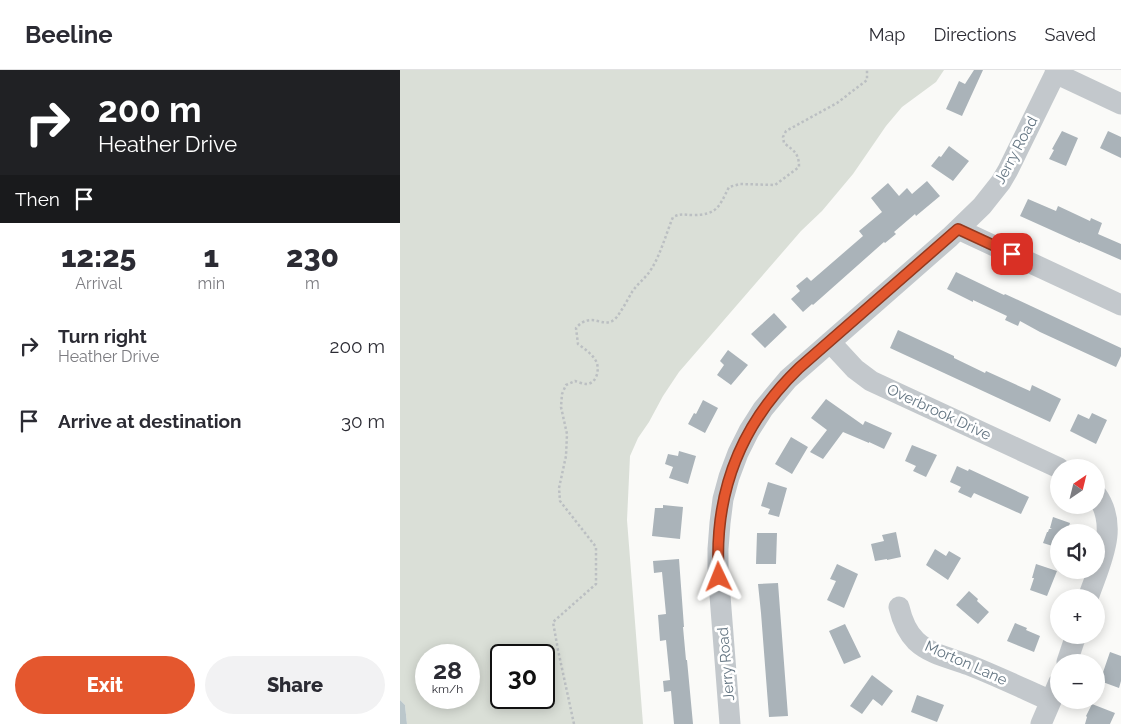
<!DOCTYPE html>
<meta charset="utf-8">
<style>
:root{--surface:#fff;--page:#f2f2f3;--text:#2b2b33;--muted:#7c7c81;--line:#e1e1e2;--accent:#e4572e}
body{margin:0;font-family:Raleway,sans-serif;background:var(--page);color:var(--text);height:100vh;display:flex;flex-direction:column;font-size:19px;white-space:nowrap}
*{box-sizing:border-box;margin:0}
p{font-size:16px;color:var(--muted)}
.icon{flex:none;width:28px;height:28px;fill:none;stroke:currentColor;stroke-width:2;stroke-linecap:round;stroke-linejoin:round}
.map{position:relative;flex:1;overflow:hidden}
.details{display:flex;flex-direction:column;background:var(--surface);width:400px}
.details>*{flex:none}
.top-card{background:#202124;color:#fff;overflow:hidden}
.needle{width:32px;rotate:35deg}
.fabs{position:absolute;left:650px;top:389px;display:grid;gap:10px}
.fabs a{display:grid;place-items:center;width:55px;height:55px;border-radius:50%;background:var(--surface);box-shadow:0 2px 12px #0003;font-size:25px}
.speed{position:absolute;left:15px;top:574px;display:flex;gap:10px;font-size:25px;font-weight:700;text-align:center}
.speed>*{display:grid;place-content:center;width:65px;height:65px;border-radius:50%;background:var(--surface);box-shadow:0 2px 12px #0003;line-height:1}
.speed small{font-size:12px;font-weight:400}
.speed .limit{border:2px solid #111;border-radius:8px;background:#fff;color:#111}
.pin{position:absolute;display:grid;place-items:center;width:42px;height:42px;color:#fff;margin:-21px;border-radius:10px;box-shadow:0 2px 8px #0006}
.me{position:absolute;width:55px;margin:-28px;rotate:358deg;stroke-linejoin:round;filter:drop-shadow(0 0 4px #0008)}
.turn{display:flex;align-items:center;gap:18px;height:105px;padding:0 15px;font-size:22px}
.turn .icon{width:65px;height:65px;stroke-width:2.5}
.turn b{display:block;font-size:35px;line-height:42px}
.then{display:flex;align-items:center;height:48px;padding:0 15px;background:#0003;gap:10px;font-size:19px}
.eta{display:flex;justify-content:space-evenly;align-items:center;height:85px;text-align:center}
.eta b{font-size:30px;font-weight:800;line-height:35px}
.button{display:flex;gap:10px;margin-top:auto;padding:10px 15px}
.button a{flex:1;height:58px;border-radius:30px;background:var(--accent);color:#fff;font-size:20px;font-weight:800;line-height:58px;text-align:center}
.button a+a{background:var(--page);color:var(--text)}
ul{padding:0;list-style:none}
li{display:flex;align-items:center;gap:15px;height:75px;padding:0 15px}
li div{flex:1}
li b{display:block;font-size:19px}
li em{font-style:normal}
header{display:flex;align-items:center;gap:30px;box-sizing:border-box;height:70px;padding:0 25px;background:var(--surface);border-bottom:1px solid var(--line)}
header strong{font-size:24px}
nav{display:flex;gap:28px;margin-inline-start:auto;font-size:18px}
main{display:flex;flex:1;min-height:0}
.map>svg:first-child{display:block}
.green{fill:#dadfd7;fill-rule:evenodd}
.water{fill:#bbc7cb}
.building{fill:#aab3b9}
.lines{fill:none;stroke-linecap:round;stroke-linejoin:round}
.path{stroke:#bbbfc2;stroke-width:2.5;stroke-dasharray:2.5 2.5;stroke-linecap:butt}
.minor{stroke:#c3c8cc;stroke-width:21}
.route-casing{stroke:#94391e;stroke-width:12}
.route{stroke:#e4572e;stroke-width:9}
.labels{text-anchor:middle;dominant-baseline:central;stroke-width:5;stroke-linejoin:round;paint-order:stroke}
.street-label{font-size:15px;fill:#657683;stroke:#fff}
</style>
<header>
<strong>Beeline</strong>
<nav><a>Map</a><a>Directions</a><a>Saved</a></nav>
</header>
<main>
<section class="details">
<div class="top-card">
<div class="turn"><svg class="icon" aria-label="right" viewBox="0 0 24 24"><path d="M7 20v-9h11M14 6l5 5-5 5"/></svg><div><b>200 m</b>Heather Drive</div></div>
<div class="then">Then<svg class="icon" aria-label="arrive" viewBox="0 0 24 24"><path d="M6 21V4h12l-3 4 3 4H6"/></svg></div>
</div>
<div class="eta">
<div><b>12:25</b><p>Arrival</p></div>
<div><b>1</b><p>min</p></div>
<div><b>230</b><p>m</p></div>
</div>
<ul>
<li><svg class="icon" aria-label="right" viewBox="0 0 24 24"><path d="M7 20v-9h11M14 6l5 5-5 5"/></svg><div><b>Turn right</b><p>Heather Drive</p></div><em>200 m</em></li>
<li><svg class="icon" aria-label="arrive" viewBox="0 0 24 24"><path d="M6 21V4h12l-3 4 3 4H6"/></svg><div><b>Arrive at destination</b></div><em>30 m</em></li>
</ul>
<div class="button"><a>Exit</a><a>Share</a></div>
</section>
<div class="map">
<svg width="721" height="654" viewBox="0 0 721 654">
<rect width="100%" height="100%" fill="#fafaf8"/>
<path class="green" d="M0,0H544L536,12L502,37L486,56L453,104L422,141L401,161L279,302L263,326L249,352L238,368L230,386L227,450L243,654H7L5,635L0,630ZM26,585H69V628H26ZM101,585H144V628H101Z"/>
<path class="water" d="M0,630L5,635L7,654H0Z"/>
<path class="building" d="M574,0H583L562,46L546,39L559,11L565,14Z
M662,61L678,68L666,96L649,89L654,80L652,79Z
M708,61L721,67V88L700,78Z
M549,76L569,91L553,111L531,96L539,86L541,87Z
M527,111L540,126L516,146L515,144L494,162L496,164L485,173L484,172L413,235L412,234L403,242L391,229L400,221L396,216L407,207L411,211L463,166L459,161L482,142L471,128L488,113L499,126L507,118L512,124Z
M628,129L656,141L658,136L690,151L691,148L702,153L698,164L721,174V190L680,172V173L620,146Z
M556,202L604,225L605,224L721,278V286L716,297L640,262L620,251L618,256L605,250L607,246L573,230V232L547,219Z
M374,243L387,257L365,278L351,264Z
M498,260L554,286V288L585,303L586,301L630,321L632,315L661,329L650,352L490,278Z
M328,280L348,295L331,315L317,305L324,295L320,291Z
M426,329L463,355L465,351L492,363L484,379L469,372V373L443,362L423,389L410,382L427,360L411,348Z
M303,330L318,338L305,363L288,354L294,343L296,344Z
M692,343L707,350L696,374L670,361L678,344L689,349Z
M391,367L408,377L392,404L375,394Z
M512,375L537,385L526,407L513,401L516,396L505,391Z
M279,381L296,386L288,414L269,408L273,397L265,394L268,384L278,386Z
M557,396L568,401L569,399L629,427L621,444L574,423L571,428L558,422L561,417L550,412Z
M368,412L387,418L379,447L368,444L370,439L361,436Z
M263,435L283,437L280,469L252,466L255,438H263Z
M653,447L670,453L667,462H659V478L643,473L647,462H648L649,459H652L650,458Z
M496,462L501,487L487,490V489L475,491L471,474L484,471L482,465Z
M357,463H377L376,494H356Z
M535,479L546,486L549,481L561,488L548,510L526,495Z
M279,489L284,557H283L286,590H287L293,654H274L271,621L264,622L263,611L270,610L266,570L260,571L258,545L266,544L262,502L254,503L253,491Z
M437,494L458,504L444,538L427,530L436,511L430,509Z
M636,494L657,501L647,526L630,520L634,508H632Z
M378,513L388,646L369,647L361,543L358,514Z
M569,521L578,529L577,531L589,542L578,554L556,535Z
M615,553L627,558L626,560L640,566L634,582L607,571Z
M445,554L461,587L444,594L429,561Z
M710,582L721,586V611L719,618L700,611Z
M472,605L493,621L482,636L473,629L462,644L450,636Z
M517,625L544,635L537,652L511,642Z
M692,634L715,643L710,654H685L687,647L686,646Z"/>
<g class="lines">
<path class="path" d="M174,654L158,580L153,552L196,514V477L160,431L159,418L166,386L167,364L161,337L162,324L166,315L175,311C178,312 183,314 187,314C197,313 200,299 196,291C192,284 185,279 178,274L176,258C192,240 203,260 215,249C220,244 228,229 232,222C238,213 246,208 252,198C261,183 266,164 273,147C282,143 284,145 293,145C317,145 319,137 329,117L340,114L375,115L399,97C399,83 394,81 384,73L383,67L386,61L437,33L467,10V0"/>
<path class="minor" d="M655,3L721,34
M558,159L721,235
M430,272L455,299L471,311L659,398
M688,528C700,493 720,457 696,424
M499,537C502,550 507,562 516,571C531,585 551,588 569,595C597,606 624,619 651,631
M667,592L676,565
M330,654L318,500V479L320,453L323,429L329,407L338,383L349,361L363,339L388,309L550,167L582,136L601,112L608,100L657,0
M641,654L659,612"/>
</g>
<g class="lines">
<g class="route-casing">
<path id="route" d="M319,507C313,425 340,355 399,298L558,159L612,184"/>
</g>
<use href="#route" class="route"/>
</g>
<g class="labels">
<g class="street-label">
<text transform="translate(616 80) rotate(-62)">Jerry Road</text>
<text transform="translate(539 342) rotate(25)">Overbrook Drive</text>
<text transform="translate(566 593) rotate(24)">Morton Lane</text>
<text transform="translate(326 594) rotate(-95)">Jerry Road</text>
</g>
</g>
</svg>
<div class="fabs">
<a><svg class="needle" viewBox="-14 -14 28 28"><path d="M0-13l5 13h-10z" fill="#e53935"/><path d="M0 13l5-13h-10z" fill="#7c7c81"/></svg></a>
<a><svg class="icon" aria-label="sound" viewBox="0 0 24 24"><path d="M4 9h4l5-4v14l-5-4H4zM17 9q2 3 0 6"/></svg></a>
<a>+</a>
<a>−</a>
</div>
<div class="speed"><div>28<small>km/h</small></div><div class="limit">30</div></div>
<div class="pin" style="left:612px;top:184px;background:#d93025"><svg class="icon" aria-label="arrive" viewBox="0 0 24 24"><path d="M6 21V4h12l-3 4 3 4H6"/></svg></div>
<svg class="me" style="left:319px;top:507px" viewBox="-20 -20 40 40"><path d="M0-17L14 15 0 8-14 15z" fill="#e4572e" stroke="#fff" stroke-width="4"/></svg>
</div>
</main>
